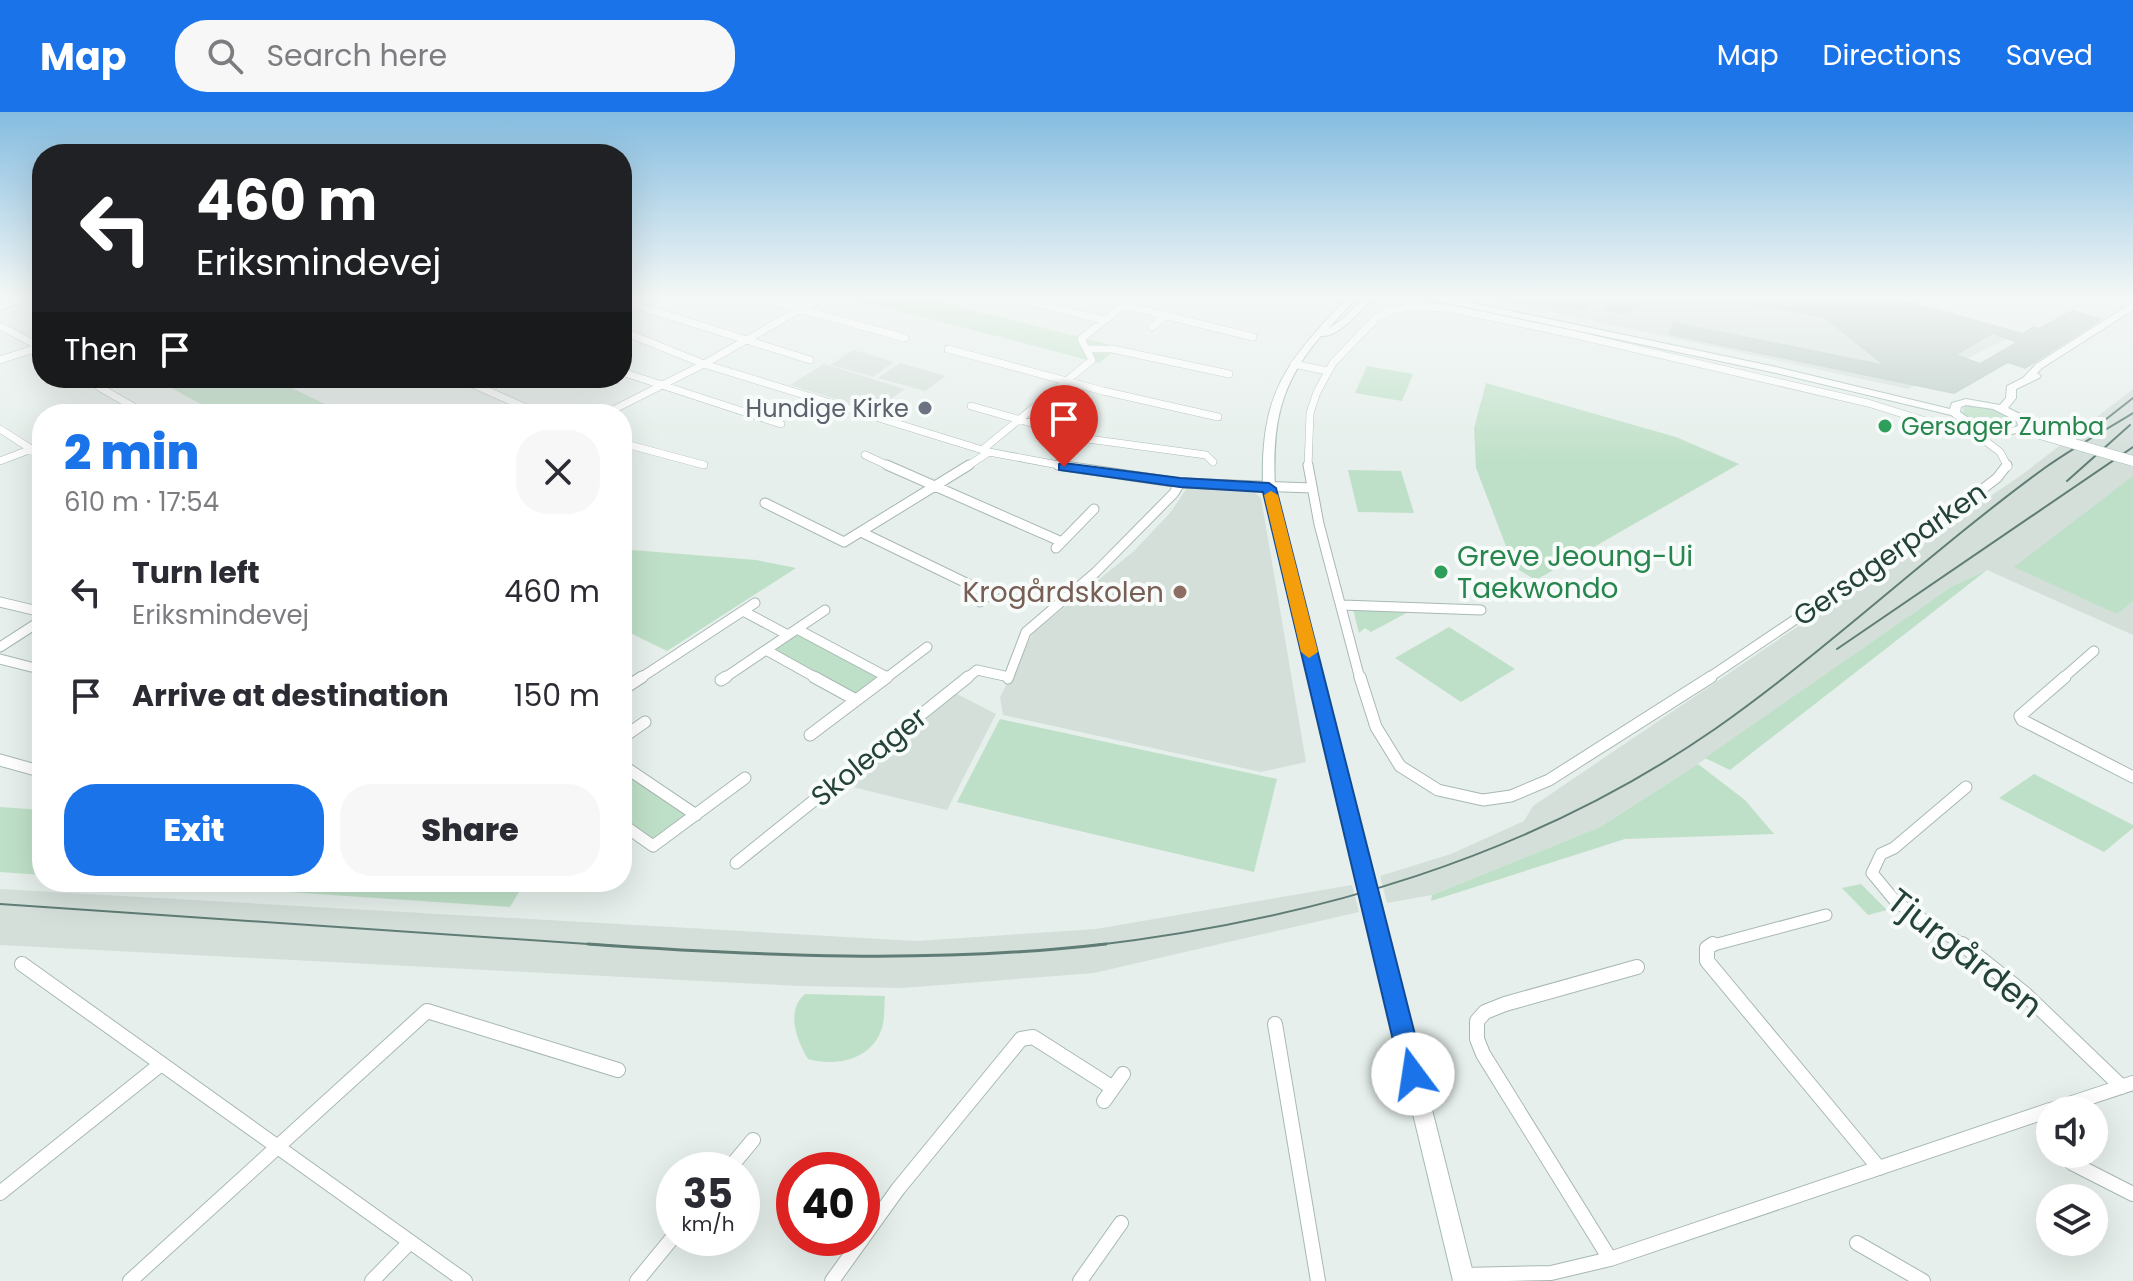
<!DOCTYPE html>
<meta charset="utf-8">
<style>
:root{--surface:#fff;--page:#f7f7f7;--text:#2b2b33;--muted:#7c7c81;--accent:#1a73e8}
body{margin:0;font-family:Poppins,sans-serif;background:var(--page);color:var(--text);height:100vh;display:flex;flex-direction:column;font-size:30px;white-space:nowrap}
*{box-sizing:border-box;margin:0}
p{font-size:26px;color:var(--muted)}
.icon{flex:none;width:44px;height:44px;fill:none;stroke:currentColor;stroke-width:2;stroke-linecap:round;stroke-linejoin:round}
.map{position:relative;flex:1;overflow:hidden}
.panel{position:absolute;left:32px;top:292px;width:600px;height:488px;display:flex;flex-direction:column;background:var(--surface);border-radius:32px;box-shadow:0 8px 32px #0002}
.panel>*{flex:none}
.banner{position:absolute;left:32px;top:32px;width:600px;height:244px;border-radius:32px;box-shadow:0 8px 32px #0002;background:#202124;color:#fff;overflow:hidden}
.buttons{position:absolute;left:2036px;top:984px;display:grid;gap:16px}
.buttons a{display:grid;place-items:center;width:72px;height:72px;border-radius:50%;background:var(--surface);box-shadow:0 8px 32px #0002;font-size:40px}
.speed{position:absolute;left:656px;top:1040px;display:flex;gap:16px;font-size:40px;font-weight:700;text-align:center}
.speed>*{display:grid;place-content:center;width:104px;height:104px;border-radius:50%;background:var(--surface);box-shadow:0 8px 32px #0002;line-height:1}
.speed small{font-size:20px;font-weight:400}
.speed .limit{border:12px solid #d22;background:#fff;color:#111}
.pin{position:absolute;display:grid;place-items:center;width:68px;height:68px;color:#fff;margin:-82px -34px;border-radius:50% 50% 50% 0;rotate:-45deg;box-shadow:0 0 8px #0007}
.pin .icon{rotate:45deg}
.me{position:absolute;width:88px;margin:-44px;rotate:346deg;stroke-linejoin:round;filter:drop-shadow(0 0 6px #0008)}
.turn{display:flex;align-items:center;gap:28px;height:168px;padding:0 32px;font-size:36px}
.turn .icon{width:104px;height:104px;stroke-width:2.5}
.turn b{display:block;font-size:56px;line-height:68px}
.then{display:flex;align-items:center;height:76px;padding:0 32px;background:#0003;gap:16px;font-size:30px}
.round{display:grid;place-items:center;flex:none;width:84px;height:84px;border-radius:32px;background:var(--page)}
.overview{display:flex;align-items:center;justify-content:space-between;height:136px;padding:0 32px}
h1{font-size:48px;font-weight:800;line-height:60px;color:var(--accent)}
.primary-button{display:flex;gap:16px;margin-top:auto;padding:16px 32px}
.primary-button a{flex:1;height:92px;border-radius:32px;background:var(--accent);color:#fff;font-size:32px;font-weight:800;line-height:92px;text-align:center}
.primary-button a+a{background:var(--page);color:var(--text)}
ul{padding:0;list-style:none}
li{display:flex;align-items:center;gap:24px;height:104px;padding:0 32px}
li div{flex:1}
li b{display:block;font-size:30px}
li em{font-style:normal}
header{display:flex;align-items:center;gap:48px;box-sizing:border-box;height:112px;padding:0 40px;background:var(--accent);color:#fff}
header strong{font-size:38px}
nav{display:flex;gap:44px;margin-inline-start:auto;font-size:28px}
.search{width:560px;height:72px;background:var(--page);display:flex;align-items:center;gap:20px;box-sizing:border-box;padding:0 28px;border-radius:32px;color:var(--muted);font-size:30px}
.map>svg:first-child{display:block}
.built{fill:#d4dfda}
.green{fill:#bfe0c8}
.building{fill:#bbcac4;stroke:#b8c9c2;stroke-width:2;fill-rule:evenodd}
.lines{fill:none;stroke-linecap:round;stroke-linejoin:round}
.street-far3-casing{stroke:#a8b8b2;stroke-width:8}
.street-far2-casing{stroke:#a8b8b2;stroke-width:11}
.street-far1-casing{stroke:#a8b8b2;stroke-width:13}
.street-casing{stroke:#a8b8b2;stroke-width:16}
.secondary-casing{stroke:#a4bbb3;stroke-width:2}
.street-far3{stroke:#fff;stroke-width:7}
.street-far2{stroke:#fff;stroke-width:9}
.street-far1{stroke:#fff;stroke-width:11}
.street{stroke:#fff;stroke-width:14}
.secondary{fill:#fff;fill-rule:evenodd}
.tram-far1{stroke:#5f7d75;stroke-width:2}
.tram{stroke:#5f7d75;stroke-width:3}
.secondary-bridge-far1-casing{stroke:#a4bbb3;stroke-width:11;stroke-linecap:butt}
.secondary-bridge-casing{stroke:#a4bbb3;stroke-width:17;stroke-linecap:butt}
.secondary-bridge-far1{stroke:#fff;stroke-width:10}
.secondary-bridge{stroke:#fff;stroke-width:15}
.route{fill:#1a73e8;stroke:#114b97;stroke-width:2}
.slow{fill:#f59e0b}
.worship-dot{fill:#6b7280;stroke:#f7fbf9;stroke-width:3}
.leisure-dot{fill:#2e9e5b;stroke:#f7fbf9;stroke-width:3}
.education-dot{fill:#8d6e63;stroke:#f7fbf9;stroke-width:3}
.labels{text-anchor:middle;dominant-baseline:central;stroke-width:8;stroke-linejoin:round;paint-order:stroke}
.far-worship-label{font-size:24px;fill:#5b616d;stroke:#f7fbf9;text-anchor:end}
.far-leisure-label{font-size:24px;fill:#27864d;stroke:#f7fbf9;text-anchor:start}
.street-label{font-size:28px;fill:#24423a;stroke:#f7fbf9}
.leisure-label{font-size:28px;fill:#27864d;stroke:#f7fbf9;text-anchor:start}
.education-label{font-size:28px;fill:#785e54;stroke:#f7fbf9;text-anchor:end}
.near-street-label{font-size:34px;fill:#24423a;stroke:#f7fbf9}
</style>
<header>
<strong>Map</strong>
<div class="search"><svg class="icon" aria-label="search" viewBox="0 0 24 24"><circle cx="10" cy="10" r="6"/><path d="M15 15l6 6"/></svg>Search here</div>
<nav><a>Map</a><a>Directions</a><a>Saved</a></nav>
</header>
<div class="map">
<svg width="2133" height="1169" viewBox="0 0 2133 1169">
<rect width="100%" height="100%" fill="#e6efeb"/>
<path class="built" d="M1483,185H1896L2019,220L1908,277Z
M853,238L894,250L873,265L830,253Z
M900,251L946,264L925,279L878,266Z
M824,252L905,277L874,299L790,273Z
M2133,277V523L1987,458L1951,475L1698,652L1600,715L1432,783L1387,791L1380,764L1451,742L1524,709L1533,694L2023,362Z
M1187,376L1254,380L1261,386L1306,650L1261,660L1003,603L1000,585L1033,521L1134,439L1170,401Z
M957,582L996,602L947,698L844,673Z
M1352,773L1359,800L1094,861L902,876L799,874L0,833V777L916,829L1096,817Z"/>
<path class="green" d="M846,185H920L1119,235L1099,251Z
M1367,254L1413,262L1402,289L1355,281Z
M153,266H271L331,295L314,302H219Z
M1486,271L1676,325L1739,352L1536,468L1514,455L1476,356L1474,316Z
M1970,293L1988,294L2017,307V312C2000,323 1977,312 1962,301L1964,295Z
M1348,358L1401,359L1414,401L1358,400Z
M2133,364V489L2117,502L2014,455Z
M632,438L756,448L796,456L667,539L622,517V444Z
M1987,458L1730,658L1705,646L1951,475Z
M1353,497L1412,498L1371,520L1365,516L1359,521Z
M1449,515L1515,557L1461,590L1395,546Z
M801,523L877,565L876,569L854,582L777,539V536L793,524Z
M1000,607L1277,667L1254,760L957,690Z
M1698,652L1745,688L1774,722L1625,727L1431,789L1432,783L1600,715Z
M622,660L686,702L685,706L658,726H651L622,706Z
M2034,662L2133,713V716L2104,740L1999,686Z
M0,695L42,698V763L0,760Z
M139,770H459L519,780L510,795Z
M1861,772L1887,798L1868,803L1842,776Z
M805,882L885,884C884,894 885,907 882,916C872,948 836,955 808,947C797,929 785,899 805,882Z"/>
<path class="building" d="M1542,185H1592L1584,198L1541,189Z
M1613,185H1637L1628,202L1606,198Z
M1745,185H1878L1916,192L2022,222L2034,215L2039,217L2072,199L2101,207L2025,256L2008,250L1954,281L1669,222L1674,211L1886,254L1824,205L1744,189ZM1992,221L2018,230L1980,252L1955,243Z"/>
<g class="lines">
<g class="street-far3-casing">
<path id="street-far3" d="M755,185L905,226
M1031,190L1103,208
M1300,190L1305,185
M632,192L810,248
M1123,193L1253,225
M2,215L42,236
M1152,215L1166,203
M622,219L704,252L989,340L1069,355
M948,237L1103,279L1218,305
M1087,237H1112L1229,262
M0,248L40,235
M1294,252L1327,259
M622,260L781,312
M338,266L348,271
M468,270L540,302
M99,275L146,302
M971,294L1088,327L1206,343L1213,350
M605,302L704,252L822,185
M0,317L42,344
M622,331L704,353
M982,338L1092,248L1081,227L1134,185
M865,343L891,355
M0,349L42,333
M966,355L989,340
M1308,355L1310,301L1317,280L1333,251L1376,206L1392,198L1414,194L1452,197L1572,222L1868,291L1983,327L2000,340L2008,355"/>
</g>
<g class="street-far2-casing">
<path id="street-far2" d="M887,353L1062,430
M1058,353L1180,371L1312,376
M1308,353L1319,412L1360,567
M765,391L844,430L969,353
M861,420L989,482
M1056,436L1094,397
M0,490L42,500
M980,490L997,477
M1342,493L1481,498
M743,499L788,523
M797,517L887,565
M0,535L42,508
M766,538L818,567
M0,547L31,555
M639,567L755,491
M723,567L825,498
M885,567L927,535
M966,567L977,558L1009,565
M1008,567L1026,520L1096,460L1174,381L1180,371
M1707,567L1941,409L1997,366L2007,353
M2062,567L2094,539"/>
</g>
<g class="street-far1-casing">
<path id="street-far1" d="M814,565L856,588
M1360,565L1376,615L1400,654L1438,678L1483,688L1511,684L1549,668L1711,565
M2065,565L2020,604L2022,608L2133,665
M721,568L726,565
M622,578L642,565
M810,623L887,565
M622,626L645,610
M0,648L32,657
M622,653L696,703
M622,712L653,734L745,666
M736,751L968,565
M1710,834L1826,803
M1965,834L1896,790L1872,761L1881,742L1894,736L1966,675"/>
</g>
<g class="street-casing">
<path id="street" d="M1713,832L1707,836V849L1879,1056
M1962,832L2025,882L2122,975
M22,852L465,1169
M1275,912L1318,1169
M1104,989L1123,962
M2051,998L2133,971
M2072,1051L2133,1082
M728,1058L753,1028
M0,1081L161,952
M1857,1131L1923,1169
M1610,1147L1483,942L1477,927V909L1485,900L1505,892L1637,855
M1463,1163L1551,1161L1610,1147L2050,998
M130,1169L427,899L618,958
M372,1169L410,1130
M637,1169L674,1124
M832,1169L898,1077L1021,927L1033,925L1113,976
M1080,1169L1121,1111"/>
</g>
<g class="secondary-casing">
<path id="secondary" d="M24,185H36L0,198V192Z
M1348,185H1357L1328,217L1344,206L1364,185H1373C1362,198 1338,226 1321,224C1279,272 1272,314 1275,376L1368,748L1366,752L1360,754L1354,752L1352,748L1263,376C1260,281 1285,251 1348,185Z
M1429,185H1444L1776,255L1950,297L1952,291L1966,287L2000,293L2006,286L2007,274L2023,266L2036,252L2130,192L2133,191V198L2042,256L2037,261L2041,264L2039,266L2016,277V286L2008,296L2026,305L2028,309L2048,316L2043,319L2029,315C2005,331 1972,320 1951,303L1776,261L1433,188ZM1966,293L1993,297L2017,309L2018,314C1998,321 1977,313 1960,300L1961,295Z
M1378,811L1384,813L1387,818L1475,1169H1453L1369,818L1372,813Z"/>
</g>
<use href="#street-far3" class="street-far3"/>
<use href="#street-far2" class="street-far2"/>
<use href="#street-far1" class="street-far1"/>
<use href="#street" class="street"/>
<use href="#secondary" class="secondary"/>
<path class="tram-far1" d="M2105,308L2133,286
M2067,369L2130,313
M1837,537L2133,335
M0,792L617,834
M1089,834C1312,808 1529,746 1715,617C1830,536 1932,438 2046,355C2074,335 2104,319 2133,301"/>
<path class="tram" d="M588,832C760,844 934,852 1106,832"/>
<g class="secondary-bridge-far1-casing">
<path id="secondary-bridge-far1" d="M2040,322L2133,349"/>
</g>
<g class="secondary-bridge-casing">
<path id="secondary-bridge" d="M1360,748L1378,818"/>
</g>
<use href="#secondary-bridge-far1" class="secondary-bridge-far1"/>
<use href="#secondary-bridge" class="secondary-bridge"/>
</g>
<linearGradient id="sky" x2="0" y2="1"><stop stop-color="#84bce0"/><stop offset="0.53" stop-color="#f4f8f6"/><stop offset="1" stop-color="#f4f8f6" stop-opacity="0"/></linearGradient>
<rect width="2133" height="348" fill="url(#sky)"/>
<path class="route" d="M1064,351L1180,366L1269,371L1276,376L1425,962L1422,970L1413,973L1404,970L1401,962L1263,380L1180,375L1059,358V352Z"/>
<path class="slow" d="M1271,379L1278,383L1318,540L1309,546L1301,540L1264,383Z"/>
<circle class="worship-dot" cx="925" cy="296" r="8"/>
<g class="leisure-dot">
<circle cx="1885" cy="314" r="8"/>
<circle cx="1441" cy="460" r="8"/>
</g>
<circle class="education-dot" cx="1180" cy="480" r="8"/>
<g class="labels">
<g class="far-worship-label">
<text x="909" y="296">Hundige Kirke</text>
</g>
<g class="far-leisure-label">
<text x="1901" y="314">Gersager Zumba</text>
</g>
<g class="street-label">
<text transform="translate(1890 442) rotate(-35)">Gersagerparken</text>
<text transform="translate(869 645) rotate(-39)">Skoleager</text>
</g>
<g class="leisure-label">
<text x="1457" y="444">Greve Jeoung-Ui<tspan x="1457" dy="32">Taekwondo</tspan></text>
</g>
<g class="education-label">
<text x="1164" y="480">Krogårdskolen</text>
</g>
<g class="near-street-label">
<text transform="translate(1965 841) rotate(38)">Tjurgården</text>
</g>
</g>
</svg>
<div class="buttons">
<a><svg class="icon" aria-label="sound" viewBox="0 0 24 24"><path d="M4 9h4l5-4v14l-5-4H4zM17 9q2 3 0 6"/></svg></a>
<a><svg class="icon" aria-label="layers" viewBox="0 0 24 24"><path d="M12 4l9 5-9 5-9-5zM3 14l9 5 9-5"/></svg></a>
</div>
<div class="speed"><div>35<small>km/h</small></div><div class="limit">40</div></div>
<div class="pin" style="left:1064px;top:355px;background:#d93025"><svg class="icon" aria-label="arrive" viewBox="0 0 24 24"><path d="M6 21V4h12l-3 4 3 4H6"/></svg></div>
<svg class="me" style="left:1413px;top:962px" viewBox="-20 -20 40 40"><circle r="19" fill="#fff"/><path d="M0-13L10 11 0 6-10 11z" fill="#1a73e8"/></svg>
<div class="banner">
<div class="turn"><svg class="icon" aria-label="left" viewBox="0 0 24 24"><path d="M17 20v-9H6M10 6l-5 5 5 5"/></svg><div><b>460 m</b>Eriksmindevej</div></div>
<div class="then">Then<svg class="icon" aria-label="arrive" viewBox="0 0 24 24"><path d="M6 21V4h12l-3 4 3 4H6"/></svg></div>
</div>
<section class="panel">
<div class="overview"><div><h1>2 min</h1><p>610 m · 17:54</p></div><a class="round"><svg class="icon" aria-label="close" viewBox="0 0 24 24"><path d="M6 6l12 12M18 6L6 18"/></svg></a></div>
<ul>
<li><svg class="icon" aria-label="left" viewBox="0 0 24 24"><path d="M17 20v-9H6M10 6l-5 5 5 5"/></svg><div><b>Turn left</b><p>Eriksmindevej</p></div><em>460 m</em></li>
<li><svg class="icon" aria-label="arrive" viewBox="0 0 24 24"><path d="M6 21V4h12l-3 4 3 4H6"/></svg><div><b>Arrive at destination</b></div><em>150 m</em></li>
</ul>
<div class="primary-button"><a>Exit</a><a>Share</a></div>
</section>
</div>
